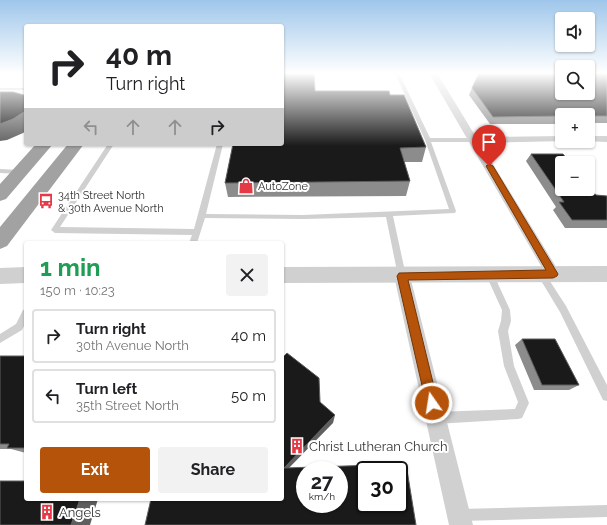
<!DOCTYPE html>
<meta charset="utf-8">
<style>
:root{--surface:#fff;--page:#f2f2f2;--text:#202124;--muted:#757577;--line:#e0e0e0;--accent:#b45309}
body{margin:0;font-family:Raleway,sans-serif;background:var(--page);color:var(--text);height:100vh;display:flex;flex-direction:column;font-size:15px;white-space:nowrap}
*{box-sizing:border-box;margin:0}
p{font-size:13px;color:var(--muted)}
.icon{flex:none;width:22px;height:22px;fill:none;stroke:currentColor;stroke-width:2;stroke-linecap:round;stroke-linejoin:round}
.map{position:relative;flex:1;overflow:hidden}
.details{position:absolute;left:24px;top:241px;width:260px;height:260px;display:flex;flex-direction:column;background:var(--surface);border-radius:4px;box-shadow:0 1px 3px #0004}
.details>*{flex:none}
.banner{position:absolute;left:24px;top:24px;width:260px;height:122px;border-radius:4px;box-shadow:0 1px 3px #0004;background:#fff;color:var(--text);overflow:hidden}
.fabs{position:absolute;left:555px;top:12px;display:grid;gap:8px}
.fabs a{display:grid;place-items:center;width:40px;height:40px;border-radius:4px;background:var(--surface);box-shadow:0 1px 3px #0004;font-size:20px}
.speed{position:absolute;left:296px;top:461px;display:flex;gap:8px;font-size:20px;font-weight:700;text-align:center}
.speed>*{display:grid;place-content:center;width:52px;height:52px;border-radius:50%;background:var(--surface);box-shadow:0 1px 3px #0004;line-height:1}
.speed small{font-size:10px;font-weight:400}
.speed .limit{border:2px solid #111;border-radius:6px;background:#fff;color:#111}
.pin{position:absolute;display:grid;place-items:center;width:34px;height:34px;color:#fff;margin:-41px -17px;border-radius:50% 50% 50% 0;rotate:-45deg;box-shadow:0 0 4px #0007}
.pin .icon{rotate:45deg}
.me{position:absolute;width:44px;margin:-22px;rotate:347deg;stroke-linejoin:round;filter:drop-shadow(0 0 3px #0008)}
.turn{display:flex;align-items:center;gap:14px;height:84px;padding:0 16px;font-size:18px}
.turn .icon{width:52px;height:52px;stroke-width:2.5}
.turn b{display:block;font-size:28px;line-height:34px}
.lanes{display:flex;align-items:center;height:38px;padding:0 16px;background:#0003;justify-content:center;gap:20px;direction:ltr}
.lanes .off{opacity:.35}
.round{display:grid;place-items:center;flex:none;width:42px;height:42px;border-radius:4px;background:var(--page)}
.headline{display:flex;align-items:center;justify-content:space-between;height:68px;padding:0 16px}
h1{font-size:24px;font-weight:700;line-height:30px;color:#1e9e55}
.button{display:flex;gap:8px;margin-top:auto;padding:8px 16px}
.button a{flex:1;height:46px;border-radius:4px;background:var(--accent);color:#fff;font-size:16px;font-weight:700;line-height:46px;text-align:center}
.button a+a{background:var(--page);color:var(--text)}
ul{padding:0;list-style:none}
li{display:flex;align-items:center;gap:12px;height:54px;margin:0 8px 6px;padding:0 8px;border:2px solid var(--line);border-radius:4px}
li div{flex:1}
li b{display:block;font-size:15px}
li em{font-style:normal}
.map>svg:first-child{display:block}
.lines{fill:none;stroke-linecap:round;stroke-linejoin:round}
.service{fill:#d0d0d0;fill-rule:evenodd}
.minor{fill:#d0d0d0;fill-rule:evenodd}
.tertiary{fill:#d0d0d0;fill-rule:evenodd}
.trunk{fill:#a2a2a2;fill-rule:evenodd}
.wall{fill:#8c8c8c}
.shaded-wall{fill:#5f5f5f}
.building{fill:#1a1a1a;stroke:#5f5f5f;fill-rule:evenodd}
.route{fill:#b45309;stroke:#753606}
.labels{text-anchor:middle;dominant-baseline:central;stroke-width:4;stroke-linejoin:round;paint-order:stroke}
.poi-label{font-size:11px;fill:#333;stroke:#fff;text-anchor:start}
.near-poi-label{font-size:13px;fill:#333;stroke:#fff;text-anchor:start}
</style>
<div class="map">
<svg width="607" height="525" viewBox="0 0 607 525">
<rect width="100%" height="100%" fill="#fff"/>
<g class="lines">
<path class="service" d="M395,73H399L430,138H473L476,140L473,142H431L456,211L455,213L393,216L406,276L405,278H399L398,276L386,217L303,219L205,218L197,243H189L192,235L55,233L51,230L108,144H114L60,227L194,229L217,144H223L206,214L303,215L449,209L425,140Z
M0,88H26V90H0Z
M0,169L21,170L24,172L21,174L0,173Z
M541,271L544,272L566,306L607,385V401L603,400L560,312L537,274L538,272Z
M490,272L493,273L510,310L511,321L508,331L514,366L529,403L522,418L518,419L436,424L432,422L430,418L432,414L436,412L515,409L518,402L504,366L498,331L501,321L502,310L486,275L487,273Z
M26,309V322L22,330L0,343V334L16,324L23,310Z
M607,505V517L460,521L455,520L454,515L455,510L460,509Z"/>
<path class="minor" d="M429,73H437L476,137L562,136V141H566L480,143L558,270L561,274L558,278L553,280L548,278Z
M588,136H607V142L584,141H588Z
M402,270L407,272L410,276L473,525H449L394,276L397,272Z"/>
<path class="tertiary" d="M607,266V282L282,283V267Z
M26,267V283L0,284V268Z"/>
<path class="trunk" d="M36,144H53L6,199L0,201V184Z
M68,144H84L7,246L0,249V227Z"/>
</g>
<path class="wall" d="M607,73V123H588V115H562V124H490L469,95L472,88Z
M315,91L390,95L426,147L422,162H404L410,181L406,196L228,197L225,183Z
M531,154L596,195L607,196V228H565L553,210L556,207L526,161Z
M522,339L579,385L569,390H534L515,345Z
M0,356H26V453L11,449H0Z"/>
<path class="shaded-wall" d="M26,110V131L23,133L7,140L0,141V124Z
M335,415L333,423L285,472L284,468Z
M80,499H98L90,525H71Z"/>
<path class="building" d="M282,73H314L315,91H389L390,95H404L426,147L400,148L410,181L225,183L233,144H282Z
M479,73H562V93H588V73H607V116H588V115H562V116L493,117L472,88Z
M0,92H13L24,95L26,96V110L24,112L13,119L0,124Z
M531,154H563L570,163H562V189H588V186L596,195L607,196V220H572L559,202H564Z
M522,339H555L579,385H542Z
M287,353L319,378L320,402L335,415L284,468L406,464L416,525H145L151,499H282V357V358ZM305,470H339V504H305ZM365,470H399V504H365Z
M0,356H26V448H7L9,444H0Z
M0,481H26V499H80L71,525H0Z"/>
<linearGradient id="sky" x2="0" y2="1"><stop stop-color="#9ec6ea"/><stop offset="0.5" stop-color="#fff"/><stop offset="1" stop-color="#fff" stop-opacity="0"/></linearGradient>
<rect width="607" height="146" fill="url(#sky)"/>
<path class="route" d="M489,164L493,166L558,274L557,276L553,278L408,280L438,403L437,408L432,410L428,408L426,403L397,276L399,273L546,270L486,166Z"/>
<defs>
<g id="shop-bare" transform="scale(1.2)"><path d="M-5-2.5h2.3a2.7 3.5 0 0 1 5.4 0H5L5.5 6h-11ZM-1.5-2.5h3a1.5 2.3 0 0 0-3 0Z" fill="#e63946" stroke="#fff" stroke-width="2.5" paint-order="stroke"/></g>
<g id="bus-bare" transform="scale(1.2)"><path d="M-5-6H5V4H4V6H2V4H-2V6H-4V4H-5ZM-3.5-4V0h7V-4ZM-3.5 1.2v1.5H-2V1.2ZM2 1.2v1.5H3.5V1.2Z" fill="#e63946" stroke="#fff" stroke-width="2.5" paint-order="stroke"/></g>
<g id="building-bare" transform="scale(1.2)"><path d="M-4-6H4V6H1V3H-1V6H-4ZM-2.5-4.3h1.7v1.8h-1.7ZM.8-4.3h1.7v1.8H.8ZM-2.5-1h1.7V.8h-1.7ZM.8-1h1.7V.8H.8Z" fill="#e63946" stroke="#fff" stroke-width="2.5" paint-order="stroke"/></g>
</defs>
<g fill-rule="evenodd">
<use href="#shop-bare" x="246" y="186"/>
<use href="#bus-bare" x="46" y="201"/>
<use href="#building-bare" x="297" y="446"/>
<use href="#building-bare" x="47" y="512"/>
</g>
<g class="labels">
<g class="poi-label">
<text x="258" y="186">AutoZone</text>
<text x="58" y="195">34th Street North<tspan x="58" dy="13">&amp; 30th Avenue North</tspan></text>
</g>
<g class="near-poi-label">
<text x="309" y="446">Christ Lutheran Church</text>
<text x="59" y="512">Angels</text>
</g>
</g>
</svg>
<div class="fabs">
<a><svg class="icon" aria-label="sound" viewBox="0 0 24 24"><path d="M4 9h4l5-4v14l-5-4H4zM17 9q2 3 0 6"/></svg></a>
<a><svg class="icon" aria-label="search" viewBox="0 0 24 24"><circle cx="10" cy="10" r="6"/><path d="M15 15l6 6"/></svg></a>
<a>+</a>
<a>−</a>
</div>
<div class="speed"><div>27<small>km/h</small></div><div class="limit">30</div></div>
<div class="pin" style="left:489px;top:166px;background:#d93025"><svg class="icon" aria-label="arrive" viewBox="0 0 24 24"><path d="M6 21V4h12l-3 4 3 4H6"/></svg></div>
<svg class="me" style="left:432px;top:403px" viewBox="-20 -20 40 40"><circle r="17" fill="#b45309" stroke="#fff" stroke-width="3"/><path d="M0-11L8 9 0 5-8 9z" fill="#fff"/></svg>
<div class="banner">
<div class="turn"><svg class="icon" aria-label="right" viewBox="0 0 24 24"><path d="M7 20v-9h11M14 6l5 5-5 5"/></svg><div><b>40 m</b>Turn right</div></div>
<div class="lanes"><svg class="icon off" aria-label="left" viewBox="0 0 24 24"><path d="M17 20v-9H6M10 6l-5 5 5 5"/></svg><svg class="icon off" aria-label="ahead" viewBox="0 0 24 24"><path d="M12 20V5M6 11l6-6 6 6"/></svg><svg class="icon off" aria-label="ahead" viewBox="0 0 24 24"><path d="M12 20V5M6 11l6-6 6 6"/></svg><svg class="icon" aria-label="right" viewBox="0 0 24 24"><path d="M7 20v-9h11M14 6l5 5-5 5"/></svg></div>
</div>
<section class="details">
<div class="headline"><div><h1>1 min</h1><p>150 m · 10:23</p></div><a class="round"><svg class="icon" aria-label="close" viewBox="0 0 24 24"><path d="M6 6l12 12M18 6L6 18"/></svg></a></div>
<ul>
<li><svg class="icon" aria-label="right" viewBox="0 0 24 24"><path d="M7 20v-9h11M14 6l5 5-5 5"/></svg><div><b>Turn right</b><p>30th Avenue North</p></div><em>40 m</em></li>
<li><svg class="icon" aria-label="left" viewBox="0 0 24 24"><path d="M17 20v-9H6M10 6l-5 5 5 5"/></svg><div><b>Turn left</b><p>35th Street North</p></div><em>50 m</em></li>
</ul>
<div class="button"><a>Exit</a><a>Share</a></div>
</section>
</div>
